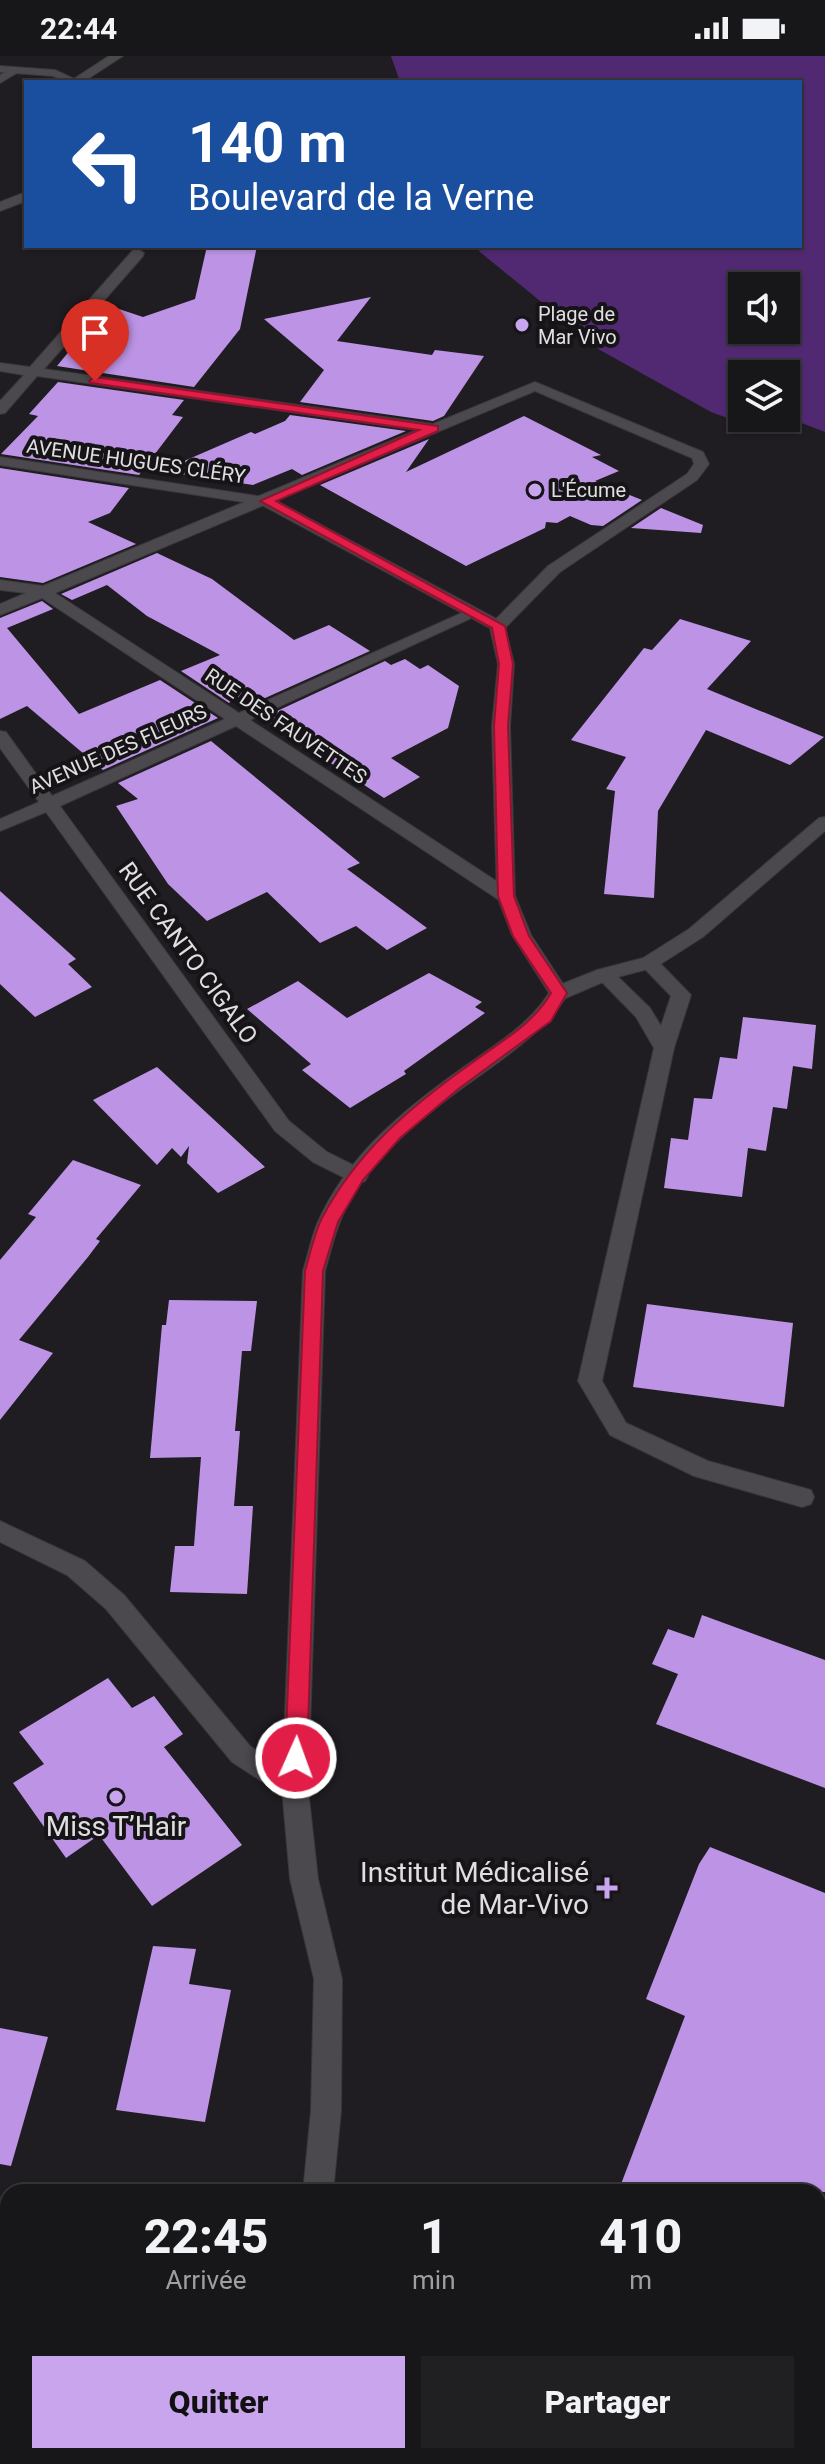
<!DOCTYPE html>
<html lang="fr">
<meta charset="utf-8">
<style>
:root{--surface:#171619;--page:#201f22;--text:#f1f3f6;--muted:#9e9fa2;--line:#363538;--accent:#c9a5ee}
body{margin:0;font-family:Roboto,sans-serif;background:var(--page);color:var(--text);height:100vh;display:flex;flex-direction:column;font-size:30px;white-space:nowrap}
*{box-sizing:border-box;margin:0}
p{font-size:26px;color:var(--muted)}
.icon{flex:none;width:44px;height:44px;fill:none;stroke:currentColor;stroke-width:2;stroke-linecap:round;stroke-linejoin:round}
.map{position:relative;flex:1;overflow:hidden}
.drawer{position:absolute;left:0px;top:2128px;width:826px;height:280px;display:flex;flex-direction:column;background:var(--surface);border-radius:24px 24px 0 0;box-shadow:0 2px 6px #0004,0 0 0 2px var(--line)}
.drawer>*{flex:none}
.guide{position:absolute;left:24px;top:24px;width:778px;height:168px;border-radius:0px;box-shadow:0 2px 6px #0004,0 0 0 2px var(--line);background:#1a4fa0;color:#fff;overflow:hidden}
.tools{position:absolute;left:728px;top:216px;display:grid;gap:16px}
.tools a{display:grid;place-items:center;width:72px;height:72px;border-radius:0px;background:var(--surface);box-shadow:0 2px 6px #0004,0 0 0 2px var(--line);font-size:40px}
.pin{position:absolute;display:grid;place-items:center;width:68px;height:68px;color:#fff;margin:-82px -34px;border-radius:50% 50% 50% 0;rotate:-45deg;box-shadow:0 0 8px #0007}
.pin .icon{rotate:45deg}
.me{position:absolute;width:88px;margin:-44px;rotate:2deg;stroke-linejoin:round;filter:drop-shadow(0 0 6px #0008)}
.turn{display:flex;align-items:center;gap:28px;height:168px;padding:0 32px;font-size:36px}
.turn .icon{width:104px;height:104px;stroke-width:2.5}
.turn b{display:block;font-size:56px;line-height:68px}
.eta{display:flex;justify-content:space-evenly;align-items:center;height:136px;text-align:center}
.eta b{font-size:48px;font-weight:800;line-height:56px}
.action{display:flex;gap:16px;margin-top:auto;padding:16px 32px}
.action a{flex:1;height:92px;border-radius:0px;background:var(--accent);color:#111;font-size:32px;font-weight:800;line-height:92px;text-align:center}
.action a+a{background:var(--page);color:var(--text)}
.status{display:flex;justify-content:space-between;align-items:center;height:56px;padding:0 40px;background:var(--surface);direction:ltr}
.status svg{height:22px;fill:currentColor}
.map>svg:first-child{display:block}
.water{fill:#512972;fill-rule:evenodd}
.building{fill:#bc93e5}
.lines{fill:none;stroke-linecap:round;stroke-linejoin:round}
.service-casing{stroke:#383739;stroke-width:2}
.minor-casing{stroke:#383739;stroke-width:2}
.tertiary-casing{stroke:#383739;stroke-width:2}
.service{fill:#4b494d;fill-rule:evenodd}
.minor{fill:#4b494d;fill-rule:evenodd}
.tertiary{fill:#4b494d;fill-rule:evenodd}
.route{fill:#e11d48;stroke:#92132f;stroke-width:2}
.poi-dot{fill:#c9a5ee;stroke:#161417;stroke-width:3}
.labels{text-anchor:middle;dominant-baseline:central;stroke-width:8;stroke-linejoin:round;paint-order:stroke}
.far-poi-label{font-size:20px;fill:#e0dee1;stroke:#161417;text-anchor:start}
.far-street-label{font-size:20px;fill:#e0dee1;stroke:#161417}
.street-label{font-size:24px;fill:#e0dee1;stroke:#161417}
.near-poi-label{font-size:28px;fill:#e0dee1;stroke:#161417}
</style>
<div class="status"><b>22:44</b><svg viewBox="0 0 49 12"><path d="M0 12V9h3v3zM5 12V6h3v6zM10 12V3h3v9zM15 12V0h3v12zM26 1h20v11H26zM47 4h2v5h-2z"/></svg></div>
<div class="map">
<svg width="825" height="2408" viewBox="0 0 825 2408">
<rect width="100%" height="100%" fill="#1f1d21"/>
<path class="water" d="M391,0H825V376L786,361V318H742V362H756L736,365L711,356L600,294L480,196L477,190H800V26H400ZM742,230H786V274H742Z"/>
<path class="building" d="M207,190H257L240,273L194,331L57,310L107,249L143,261L195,243Z
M371,241L337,285L432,299L435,294L484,300L444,360L433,365L300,346L324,314L264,263Z
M58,326L184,344L172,359L183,361L139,419L1,398L38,360L29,358Z
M290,359L406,375L302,419L292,413L253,429L161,415L251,376L255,378L285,365Z
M524,360L601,399L592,401L619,415L595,425L642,444L603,470L591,469L570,460L557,467L546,466L545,472L466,510L320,429L429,383L406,416Z
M0,412L129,432L110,457L88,466L136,488L43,527L0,521Z
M661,452L703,469L701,477L631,472Z
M157,497L212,523L294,584L329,569L370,595L245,651L233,643L229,647L181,615L220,599L147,560L107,529L72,544L61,538Z
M42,545L53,553L7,572L79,658L160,624L218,662L103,714L27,650L0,663V562Z
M680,563L751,585L707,633L824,681L790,709L706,674L658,755L654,842L604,838L615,735L606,733L626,701L571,684L644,592L652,594Z
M405,603L420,613L428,609L459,630L448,672L391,702L420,721L384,742L262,662L385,605L391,609Z
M211,685L360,807L347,813L427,872L387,894L356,870L320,887L267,836L207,865L168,828L116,750L138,743L118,727Z
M0,835L76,903L68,908L92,931L35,961L0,928Z
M429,917L482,946L475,951L485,957L404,1015L406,1018L350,1052L302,1014L311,1008L247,953L298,925L347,962Z
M743,961L816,969L812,1013L793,1010L787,1053L773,1051L766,1095L748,1092L742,1141L664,1132L671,1082L688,1084L694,1042L712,1043L720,1001L737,1003Z
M157,1011L223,1072L265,1111L218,1137L187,1107L189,1090L181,1101L172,1092L157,1109L93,1044Z
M73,1104L141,1129L96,1183L100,1185L88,1201L19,1284L53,1297L0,1364V1204L36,1161L28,1158Z
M169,1244L257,1245L251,1295H242L235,1375H240L234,1450H253L247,1538L170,1536L175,1490H194L201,1401L150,1402L162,1269H166Z
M647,1248L793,1267L784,1351L633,1331Z
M702,1559L825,1604V1732L656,1668L678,1618L652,1608L668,1573L694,1582Z
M108,1622L132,1652L154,1640L183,1678L164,1691L242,1789L152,1850L99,1779L66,1802L13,1727L44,1708L19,1676Z
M710,1791L825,1837V2136H618L685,1960L646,1943L699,1808Z
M153,1890L196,1893L189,1928L231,1934L205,2066L116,2054Z
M0,1972L48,1981L11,2110L0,2108Z"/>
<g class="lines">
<g class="service-casing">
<path id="service" d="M109,0H123L83,26H69Z
M12,12L22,14L0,27V19Z
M649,901L656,903L691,939L674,992L602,1325L626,1367L708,1405L811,1434L814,1441L811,1448L802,1451L694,1420L610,1379L578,1325L654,992L636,961L594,918L597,914H611L650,952L661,970L671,940L639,907Z"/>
</g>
<g class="minor-casing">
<path id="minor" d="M0,10L55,14L81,26H66L53,20L0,16Z
M26,136V145L0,155V146Z
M138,193L144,197L143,200L44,313L433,368L535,326L703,396L709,408L697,424L560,516L504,573H492V567L548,510L687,418L694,408L692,402L535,335L55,537L239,657L466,555L472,553L480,558L250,664L513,836L515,840L513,844H499L236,670L60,750L289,1065L327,1096L365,1115L368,1120L365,1125L357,1128L313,1106L275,1075L46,756L0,775V763L39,746L0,692V675L6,676L52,740L225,663L42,542L0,559V548L26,537L0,534V524L43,530L417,374L37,320L5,357L0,358V345L24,319L0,315V307L30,311L133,194Z
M825,761V775L703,881L656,911L610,923L566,942H552L549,937L552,932L597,914L643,902L689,873L819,762Z
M0,1465L85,1505L124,1539L250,1690L304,1725L308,1733L304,1741L295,1745L286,1741L232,1706L106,1553L67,1519L0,1486Z"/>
</g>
<g class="tertiary-casing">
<path id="tertiary" d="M0,401L271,442L504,567L514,608L510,670L515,840L531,879L569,937C544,975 511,997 475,1023C428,1056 378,1095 349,1146C337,1168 332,1191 325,1215L308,1733L318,1823L342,1923L341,2055L333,2136H303L311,2055L314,1923L290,1823L282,1733L303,1215C308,1199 311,1183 317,1168C346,1101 403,1054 461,1013C493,990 527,971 549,937L512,879L497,840L492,670L498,608L490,572L262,449L0,409Z
M278,2400H310L309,2408H277Z"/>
</g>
<use href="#service" class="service"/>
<use href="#minor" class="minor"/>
<use href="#tertiary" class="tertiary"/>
</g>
<path class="route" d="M95,321L438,370V375L276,445L505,570L513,608L508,670L514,840L529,880L567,937L551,965L457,1034L400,1082L363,1124L338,1166L323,1215L307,1702L304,1708L296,1711L289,1708L285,1702L305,1215C310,1198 314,1178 322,1162C356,1097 410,1051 469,1009C498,987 533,969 551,937L513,880L498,840L494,670L499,608L492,572L260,445L419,374L91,327L89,325Z"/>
<g class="poi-dot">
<circle cx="522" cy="269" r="8"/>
<circle cx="535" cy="434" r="8"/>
<circle cx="116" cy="1741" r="8"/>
<path d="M603 1820h8v8h8v8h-8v8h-8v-8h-8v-8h8z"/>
</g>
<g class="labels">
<g class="far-poi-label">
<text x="538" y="258">Plage de<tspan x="538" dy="23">Mar Vivo</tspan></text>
<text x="551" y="434">L'Écume</text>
</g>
<g class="far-street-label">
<text transform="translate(136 405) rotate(8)">AVENUE HUGUES CLÉRY</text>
<text transform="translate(286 670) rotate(34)">RUE DES FAUVETTES</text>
<text transform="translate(118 693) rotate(-24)">AVENUE DES FLEURS</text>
</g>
<g class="street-label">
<text transform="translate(188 897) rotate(54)">RUE CANTO CIGALO</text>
</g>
<g class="near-poi-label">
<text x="116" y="1770">Miss T’Hair</text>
<text x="589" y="1816" text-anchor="end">Institut Médicalisé<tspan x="589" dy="32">de Mar-Vivo</tspan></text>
</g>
</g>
</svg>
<div class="tools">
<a><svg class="icon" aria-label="sound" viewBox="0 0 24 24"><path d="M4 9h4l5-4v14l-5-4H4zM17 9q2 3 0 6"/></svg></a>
<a><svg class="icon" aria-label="layers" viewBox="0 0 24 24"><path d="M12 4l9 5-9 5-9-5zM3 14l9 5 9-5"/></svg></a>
</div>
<div class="pin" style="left:95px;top:325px;background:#d93025"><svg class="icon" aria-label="arrive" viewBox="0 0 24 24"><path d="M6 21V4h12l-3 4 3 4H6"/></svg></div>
<svg class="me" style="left:296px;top:1702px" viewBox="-20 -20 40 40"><circle r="17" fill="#e11d48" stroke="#fff" stroke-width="3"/><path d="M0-11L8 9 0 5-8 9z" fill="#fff"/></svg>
<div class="guide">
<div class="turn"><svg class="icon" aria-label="left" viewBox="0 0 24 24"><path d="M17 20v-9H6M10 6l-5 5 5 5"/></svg><div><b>140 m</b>Boulevard de la Verne</div></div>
</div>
<section class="drawer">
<div class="eta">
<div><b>22:45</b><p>Arrivée</p></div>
<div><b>1</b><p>min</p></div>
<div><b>410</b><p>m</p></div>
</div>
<div class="action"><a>Quitter</a><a>Partager</a></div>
</section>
</div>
